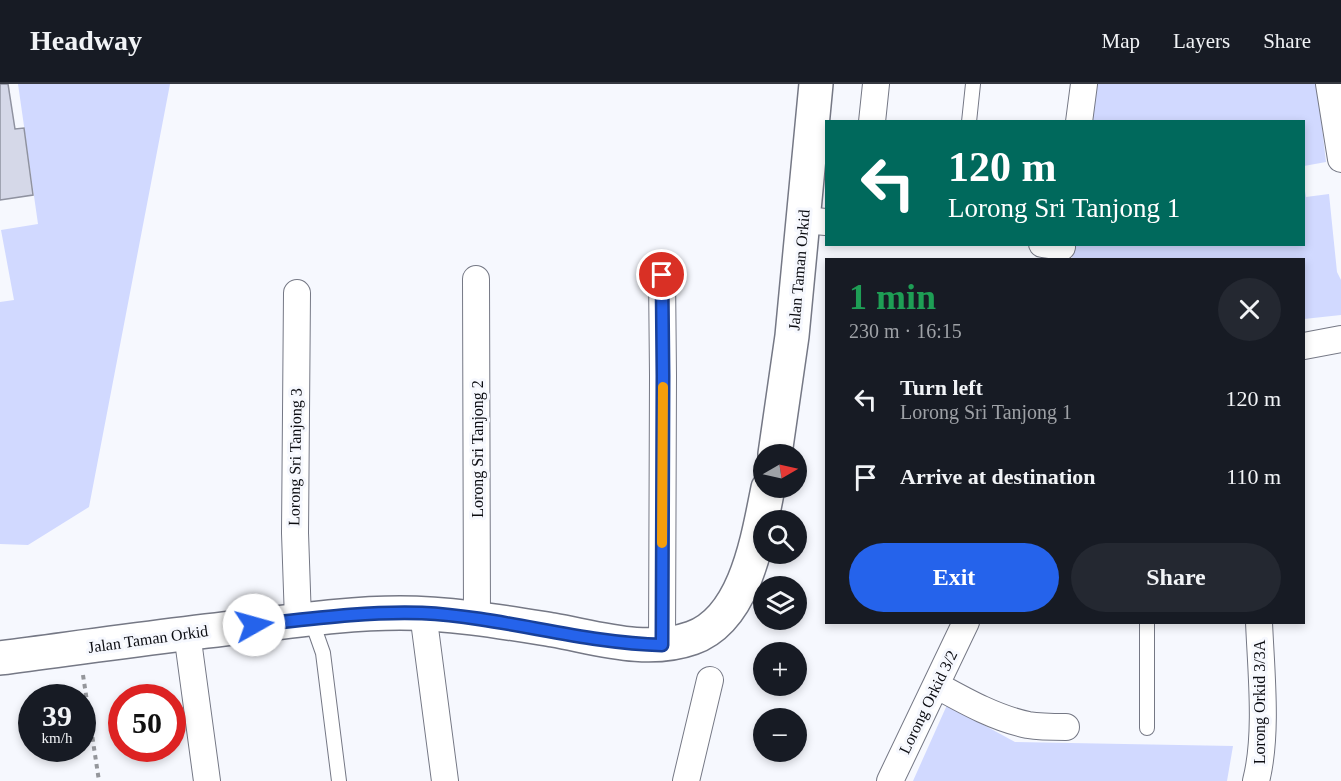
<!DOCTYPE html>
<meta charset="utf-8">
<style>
:root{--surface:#171b24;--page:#242831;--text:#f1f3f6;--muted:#9ea1a6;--line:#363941;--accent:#2563eb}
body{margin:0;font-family:Georgia,serif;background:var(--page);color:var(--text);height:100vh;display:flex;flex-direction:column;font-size:22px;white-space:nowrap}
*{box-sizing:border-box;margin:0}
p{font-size:20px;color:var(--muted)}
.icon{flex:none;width:33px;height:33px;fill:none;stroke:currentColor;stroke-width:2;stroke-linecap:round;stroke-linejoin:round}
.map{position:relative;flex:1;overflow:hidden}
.sheet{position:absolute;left:825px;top:174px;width:480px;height:366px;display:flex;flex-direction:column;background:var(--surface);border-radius:0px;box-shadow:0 3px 9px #0003}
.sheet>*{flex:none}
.top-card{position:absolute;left:825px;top:36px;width:480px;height:126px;border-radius:0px;box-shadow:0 3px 9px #0003;background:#00695c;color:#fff;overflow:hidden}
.needle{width:39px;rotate:81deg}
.fabs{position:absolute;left:753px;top:360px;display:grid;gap:12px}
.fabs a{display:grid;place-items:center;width:54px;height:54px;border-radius:50%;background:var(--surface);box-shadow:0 3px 9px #0003;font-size:30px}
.speed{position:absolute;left:18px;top:600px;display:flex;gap:12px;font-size:30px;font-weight:700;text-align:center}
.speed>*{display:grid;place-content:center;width:78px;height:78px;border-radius:50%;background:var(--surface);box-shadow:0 3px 9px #0003;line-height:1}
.speed small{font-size:15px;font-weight:400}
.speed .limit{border:9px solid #d22;background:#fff;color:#111}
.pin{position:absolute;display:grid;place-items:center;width:51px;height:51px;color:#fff;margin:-26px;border:3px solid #fff;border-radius:50%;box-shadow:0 2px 6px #0007}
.me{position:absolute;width:66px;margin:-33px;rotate:83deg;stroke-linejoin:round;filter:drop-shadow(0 0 4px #0008)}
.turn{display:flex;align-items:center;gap:21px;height:126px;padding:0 24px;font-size:27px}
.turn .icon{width:78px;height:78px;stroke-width:2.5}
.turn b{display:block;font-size:42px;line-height:51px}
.round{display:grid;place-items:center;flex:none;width:63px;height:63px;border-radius:32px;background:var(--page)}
.head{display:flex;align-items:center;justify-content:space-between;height:102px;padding:0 24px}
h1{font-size:36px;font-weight:700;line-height:45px;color:#1e9e55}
.primary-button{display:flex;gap:12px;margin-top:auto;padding:12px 24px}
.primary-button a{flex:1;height:69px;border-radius:36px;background:var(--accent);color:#fff;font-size:24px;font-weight:700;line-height:69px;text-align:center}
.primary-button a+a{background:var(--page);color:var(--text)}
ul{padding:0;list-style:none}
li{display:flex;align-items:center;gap:18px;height:78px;padding:0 24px}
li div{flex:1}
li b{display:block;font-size:22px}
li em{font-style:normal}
header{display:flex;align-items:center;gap:36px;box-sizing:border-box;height:84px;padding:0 30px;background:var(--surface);border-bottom:2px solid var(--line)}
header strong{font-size:28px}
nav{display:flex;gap:33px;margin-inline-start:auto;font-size:21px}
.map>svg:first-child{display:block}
.green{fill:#d1d9ff}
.building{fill:#d5d8e8;stroke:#8f92a0;stroke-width:1.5}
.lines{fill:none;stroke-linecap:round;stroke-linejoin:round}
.lane-casing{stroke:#757885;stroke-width:16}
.street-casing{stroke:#757885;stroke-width:28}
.secondary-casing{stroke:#757885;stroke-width:36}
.path{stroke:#94969b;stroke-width:4;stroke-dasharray:4.5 4.5;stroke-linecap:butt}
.lane{stroke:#fff;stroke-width:14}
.street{stroke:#fff;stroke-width:26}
.secondary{stroke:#fff;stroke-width:33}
.route-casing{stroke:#184099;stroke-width:15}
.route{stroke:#2563eb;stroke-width:10}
.slow{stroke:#f59e0b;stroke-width:10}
.labels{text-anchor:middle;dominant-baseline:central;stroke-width:6;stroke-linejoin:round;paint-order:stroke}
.street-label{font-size:16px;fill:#0a0b10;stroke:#f6f8fe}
</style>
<header>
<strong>Headway</strong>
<nav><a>Map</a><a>Layers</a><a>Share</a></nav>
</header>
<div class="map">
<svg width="1341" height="697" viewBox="0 0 1341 697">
<rect width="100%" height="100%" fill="#f6f8fe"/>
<path class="green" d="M18,0H170L89,423L28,461L0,460V218L14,216L1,146L38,140Z
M1092,0H1317L1326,78L1304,82V38H1087Z
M1304,101L1306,113L1329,110L1337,188L1341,196V231L1304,235V176H1072L1073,161L1304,160Z
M947,621L1015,658L1233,662L1227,697H913Z"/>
<path class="building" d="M0,0H8L15,45L24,44L33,111L0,116Z"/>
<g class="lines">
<g class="lane-casing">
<path id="lane" d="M969,38L973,0
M311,535L323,569L339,697
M1147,644V538"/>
</g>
<g class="street-casing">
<path id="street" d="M1329,0L1341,75
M872,38L876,0
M1079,38L1084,0
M803,136L826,138
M1042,160L1062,163
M476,195L477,535
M297,209L295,449L298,536
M1304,262L1341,255
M423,529L445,697
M187,549L207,697
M662,561L663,292L662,191
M936,601C965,617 995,634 1028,641C1040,643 1053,643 1066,643
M686,697L710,596
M890,697L966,538
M1256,697C1268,650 1261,587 1259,538"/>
</g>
<g class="secondary-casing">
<path id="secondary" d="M775,370L792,252L816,0
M0,574C84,563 167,551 251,542C301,536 351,529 400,529C451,529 503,538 553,546C598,554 647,570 692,554C746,535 758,453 768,404"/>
</g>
<path class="path" d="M83,591L99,697"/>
<use href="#lane" class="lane"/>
<use href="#street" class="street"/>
<use href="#secondary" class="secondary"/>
</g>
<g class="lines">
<g class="route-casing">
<path id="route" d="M254,541C309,535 367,527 422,529C503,533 581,559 662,561L663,292L662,191"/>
</g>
<use href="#route" class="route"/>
<path class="slow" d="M662,459L663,303"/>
</g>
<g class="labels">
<g class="street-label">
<text transform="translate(799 186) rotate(-85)">Jalan Taman Orkid</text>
<text transform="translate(477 365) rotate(-90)">Lorong Sri Tanjong 2</text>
<text transform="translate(295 373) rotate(-89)">Lorong Sri Tanjong 3</text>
<text transform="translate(148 555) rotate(-8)">Jalan Taman Orkid</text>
<text transform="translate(928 618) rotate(-64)">Lorong Orkid 3/2</text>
<text transform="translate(1259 618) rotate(-90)">Lorong Orkid 3/3A</text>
</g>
</g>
</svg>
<div class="fabs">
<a><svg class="needle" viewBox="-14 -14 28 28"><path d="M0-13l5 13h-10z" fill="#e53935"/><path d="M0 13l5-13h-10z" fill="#9ea1a6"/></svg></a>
<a><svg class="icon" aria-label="search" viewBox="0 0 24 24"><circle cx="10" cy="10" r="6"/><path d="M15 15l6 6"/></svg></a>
<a><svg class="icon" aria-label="layers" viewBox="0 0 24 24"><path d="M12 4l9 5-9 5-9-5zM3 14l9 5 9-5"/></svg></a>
<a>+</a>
<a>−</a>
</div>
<div class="speed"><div>39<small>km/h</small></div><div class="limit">50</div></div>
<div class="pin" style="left:662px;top:191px;background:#d93025"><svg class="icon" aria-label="arrive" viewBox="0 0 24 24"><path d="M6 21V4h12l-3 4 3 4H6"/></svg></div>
<svg class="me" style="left:254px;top:541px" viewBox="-20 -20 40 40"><circle r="19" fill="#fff"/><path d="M0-13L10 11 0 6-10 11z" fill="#2563eb"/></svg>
<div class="top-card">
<div class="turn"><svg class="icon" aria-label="left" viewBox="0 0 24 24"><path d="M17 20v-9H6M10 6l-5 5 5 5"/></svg><div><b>120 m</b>Lorong Sri Tanjong 1</div></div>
</div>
<section class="sheet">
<div class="head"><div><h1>1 min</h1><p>230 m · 16:15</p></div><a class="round"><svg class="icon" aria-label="close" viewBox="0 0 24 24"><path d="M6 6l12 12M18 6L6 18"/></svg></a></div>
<ul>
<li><svg class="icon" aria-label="left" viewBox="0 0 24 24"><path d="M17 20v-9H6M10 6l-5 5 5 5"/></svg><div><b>Turn left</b><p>Lorong Sri Tanjong 1</p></div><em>120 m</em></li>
<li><svg class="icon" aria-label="arrive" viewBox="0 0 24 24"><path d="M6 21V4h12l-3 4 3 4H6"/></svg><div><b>Arrive at destination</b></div><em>110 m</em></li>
</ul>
<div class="primary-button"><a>Exit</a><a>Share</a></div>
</section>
</div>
